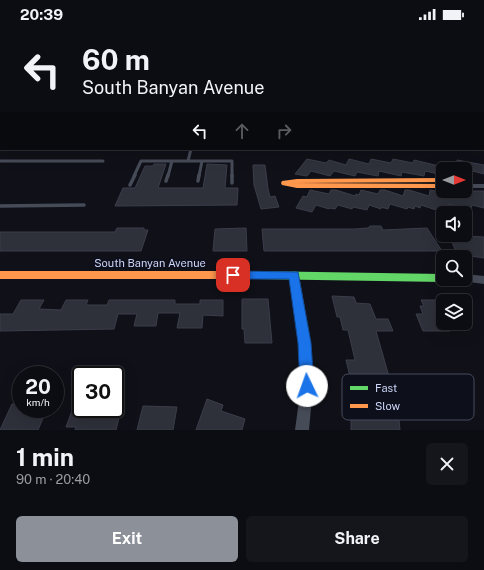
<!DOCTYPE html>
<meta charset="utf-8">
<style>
:root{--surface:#0c0d12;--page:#15161b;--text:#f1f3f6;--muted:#9a9c9f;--line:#2c2d32;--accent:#8c9099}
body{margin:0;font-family:"Public Sans",sans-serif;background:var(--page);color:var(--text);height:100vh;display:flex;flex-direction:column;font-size:15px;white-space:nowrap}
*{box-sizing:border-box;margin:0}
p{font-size:13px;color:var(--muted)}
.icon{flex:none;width:22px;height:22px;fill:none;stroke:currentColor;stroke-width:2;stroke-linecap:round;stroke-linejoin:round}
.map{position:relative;height:402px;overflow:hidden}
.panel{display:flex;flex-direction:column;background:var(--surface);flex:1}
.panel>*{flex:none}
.hud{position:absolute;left:0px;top:0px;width:484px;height:122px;box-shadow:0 4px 16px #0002,0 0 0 1px var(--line);background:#0c0d12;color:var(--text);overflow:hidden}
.needle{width:26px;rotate:90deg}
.buttons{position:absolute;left:436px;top:134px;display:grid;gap:8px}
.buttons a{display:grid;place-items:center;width:36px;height:36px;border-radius:6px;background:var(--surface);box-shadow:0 4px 16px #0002,0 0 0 1px var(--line);font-size:20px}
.speed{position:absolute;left:12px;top:338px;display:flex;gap:8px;font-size:20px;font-weight:700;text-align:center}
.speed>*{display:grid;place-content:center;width:52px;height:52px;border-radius:50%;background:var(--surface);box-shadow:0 4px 16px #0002,0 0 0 1px var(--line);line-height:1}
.speed small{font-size:10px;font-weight:400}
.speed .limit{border:2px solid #111;border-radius:6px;background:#fff;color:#111}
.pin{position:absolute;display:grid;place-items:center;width:34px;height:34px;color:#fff;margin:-17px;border-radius:8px;box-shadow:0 2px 6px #0006}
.me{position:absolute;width:44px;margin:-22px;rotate:357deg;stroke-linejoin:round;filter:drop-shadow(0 0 3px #0008)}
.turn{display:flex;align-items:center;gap:14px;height:84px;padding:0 16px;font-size:18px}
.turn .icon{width:52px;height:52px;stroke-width:2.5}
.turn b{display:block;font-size:28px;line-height:34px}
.lanes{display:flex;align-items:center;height:38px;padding:0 16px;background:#0003;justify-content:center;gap:20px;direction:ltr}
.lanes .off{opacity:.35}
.round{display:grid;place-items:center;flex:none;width:42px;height:42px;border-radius:6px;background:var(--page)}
.summary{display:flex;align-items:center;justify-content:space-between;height:68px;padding:0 16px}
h1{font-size:24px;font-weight:700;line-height:30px}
.button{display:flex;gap:8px;margin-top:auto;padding:8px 16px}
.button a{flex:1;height:46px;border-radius:6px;background:var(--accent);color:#fff;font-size:16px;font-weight:700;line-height:46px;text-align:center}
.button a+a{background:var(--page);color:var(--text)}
.status{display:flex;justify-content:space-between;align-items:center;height:28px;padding:0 20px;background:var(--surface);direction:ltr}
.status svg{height:11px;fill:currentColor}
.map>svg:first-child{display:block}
.building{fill:#2e303a;stroke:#3b3d4b}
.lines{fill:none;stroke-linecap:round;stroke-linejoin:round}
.lane-far1{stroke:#464b58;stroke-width:3}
.lane{stroke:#464b58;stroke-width:3.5}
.street{fill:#464b58;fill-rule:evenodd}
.fast{fill:#63d668;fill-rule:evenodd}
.slow{fill:#ff974d;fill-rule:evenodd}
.route{fill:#1a73e8;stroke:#114b97}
.labels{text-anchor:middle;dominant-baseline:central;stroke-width:4;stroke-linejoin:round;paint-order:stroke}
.street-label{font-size:11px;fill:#ced6f9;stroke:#0d0f1b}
.key{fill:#0d0f1b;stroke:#474b5e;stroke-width:1}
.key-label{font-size:11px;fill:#ced6f9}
</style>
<div class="status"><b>20:39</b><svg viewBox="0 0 49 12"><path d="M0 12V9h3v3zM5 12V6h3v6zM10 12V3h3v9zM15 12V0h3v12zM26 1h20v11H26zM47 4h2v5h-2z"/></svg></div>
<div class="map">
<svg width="484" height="402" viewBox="0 0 484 402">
<rect width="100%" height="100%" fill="#101118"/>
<path class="building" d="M307,131L326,135L329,132L346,137L349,131L369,136L371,131L391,135L393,131L413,135L414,132L443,139V147L425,143L424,148L402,144L401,148L379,143L378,148L357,144L355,148L334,143L330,148L311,143L307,148L295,146Z
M457,132L484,137V146L465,141H457Z
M154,136H166L158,160H203L207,136L227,137L225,160H238L237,177L115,178L123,160H135L145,138H153Z
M253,137H265L268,161L270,169L275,168L279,179L261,181L254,157Z
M310,162L329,166L331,162H336L355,168L356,166L359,167L361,162L378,166L380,162H385L403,168L405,162H409L429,168L430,162L457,168L459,163H484V180L472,177L471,181L465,179V181L448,176V179L443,178L442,182L436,180V182L421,177L420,180L415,178L414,181L408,179L407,181L390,176L388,181L381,179V181L369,177L367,182L353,179L352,181L338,177L335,181L330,180L329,181L316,177L312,184L296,180L303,168L307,169Z
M370,198H381L383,202L427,200L442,223H264L262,201H355L368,200Z
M117,200H144V202H148L141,223H0V204H115Z
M246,200L247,223H213L215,201Z
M449,207L484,209V230L457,226Z
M332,268L354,269L356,275L370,276L376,291H388L393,303H376L390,352L370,351L371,358L352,357L346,332H355L348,302H343L340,289H337Z
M242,271H268L272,315H245L244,301H242Z
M21,272H44L39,281L61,282L66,272H88L86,277H107L109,272H175V276H200V272H223V288L203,287L202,300H177L180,285H158L156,298H134L137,286H118L114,301L0,303V286H13Z
M421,272H439L443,280V295H446L450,303H423L416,286H423L420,278H424Z
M80,361L81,381H121L116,402H75L76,399H66Z
M207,371L223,377L221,383L245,391L242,402H196Z
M363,372L398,382L400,402H351V389L363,392Z
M12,376H21V381H47L38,402H0Z
M143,378L177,379L173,402H137Z"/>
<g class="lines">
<path class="lane-far1" d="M0,133H103
M188,133H232V148
M134,148L141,133H188L191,121
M168,148L172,133
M199,148L202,133"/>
<path class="lane" d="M232,147V155
M166,153L168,147
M198,153L199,147
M130,157L135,147
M0,178L84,177"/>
<path class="street" d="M0,56H1V58H0Z
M483,58H484V60H483Z
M0,85H1V87H0Z
M1,102V106L0,107V103Z
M465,156H484V160H465Z
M294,243L297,244L299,247L311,315L313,358L309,402H295L301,358L299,315L289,247L291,244Z
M465,246L484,248V256L462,253L461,251H465Z"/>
<path class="fast" d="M252,243L443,246V251H448L443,254L252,251L248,250L247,247L248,244Z"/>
<path class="slow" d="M0,116H1V120H0Z
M483,117H484V121H483Z
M443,150V154L296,155L443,156V160H297L282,157L281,155L282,153L297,151Z
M0,243H252L256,244L257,247L256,250L252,251H0Z"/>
</g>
<linearGradient id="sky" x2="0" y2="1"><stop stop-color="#09090d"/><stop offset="0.5" stop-color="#313848"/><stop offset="1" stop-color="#313848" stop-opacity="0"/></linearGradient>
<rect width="484" height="113" fill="url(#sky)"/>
<path class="route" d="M233,243L298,244L311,315L314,358L312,363L307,365L302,363L300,358L298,315L289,251H233L229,250L228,247L229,244Z"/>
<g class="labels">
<g class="street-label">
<text x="150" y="235">South Banyan Avenue</text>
</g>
</g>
<rect x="342" y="346" width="132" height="46" rx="6" class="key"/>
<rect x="350" y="358" width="18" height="4" fill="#63d668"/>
<rect x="350" y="376" width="18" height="4" fill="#ff974d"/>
<g class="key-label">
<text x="375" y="364">Fast</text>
<text x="375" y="382">Slow</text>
</g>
</svg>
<div class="buttons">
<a><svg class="needle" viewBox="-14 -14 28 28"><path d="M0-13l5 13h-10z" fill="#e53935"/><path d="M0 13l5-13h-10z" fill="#9a9c9f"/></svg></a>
<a><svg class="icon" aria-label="sound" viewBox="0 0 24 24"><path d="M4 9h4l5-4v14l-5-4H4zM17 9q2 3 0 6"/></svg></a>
<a><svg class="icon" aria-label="search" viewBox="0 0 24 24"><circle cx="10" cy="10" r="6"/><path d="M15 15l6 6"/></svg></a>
<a><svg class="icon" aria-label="layers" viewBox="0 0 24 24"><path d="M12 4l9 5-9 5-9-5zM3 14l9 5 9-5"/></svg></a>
</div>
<div class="speed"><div>20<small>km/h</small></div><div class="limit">30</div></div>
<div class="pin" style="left:233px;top:247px;background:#d93025"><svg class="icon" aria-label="arrive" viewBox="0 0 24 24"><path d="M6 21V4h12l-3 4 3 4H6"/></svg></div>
<svg class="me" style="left:307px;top:358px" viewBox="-20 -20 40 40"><circle r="19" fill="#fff"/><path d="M0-13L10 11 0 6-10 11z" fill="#1a73e8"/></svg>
<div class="hud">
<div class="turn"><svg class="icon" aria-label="left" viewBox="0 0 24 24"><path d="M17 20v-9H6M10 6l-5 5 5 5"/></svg><div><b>60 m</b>South Banyan Avenue</div></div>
<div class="lanes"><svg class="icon" aria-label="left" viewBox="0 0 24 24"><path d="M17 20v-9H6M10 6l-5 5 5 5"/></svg><svg class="icon off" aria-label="ahead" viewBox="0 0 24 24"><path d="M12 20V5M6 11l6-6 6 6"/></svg><svg class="icon off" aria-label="right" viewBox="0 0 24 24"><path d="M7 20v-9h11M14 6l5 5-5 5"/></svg></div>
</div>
</div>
<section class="panel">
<div class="summary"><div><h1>1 min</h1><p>90 m · 20:40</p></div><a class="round"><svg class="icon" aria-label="close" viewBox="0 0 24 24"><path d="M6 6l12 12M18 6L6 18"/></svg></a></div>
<div class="button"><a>Exit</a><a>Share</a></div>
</section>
